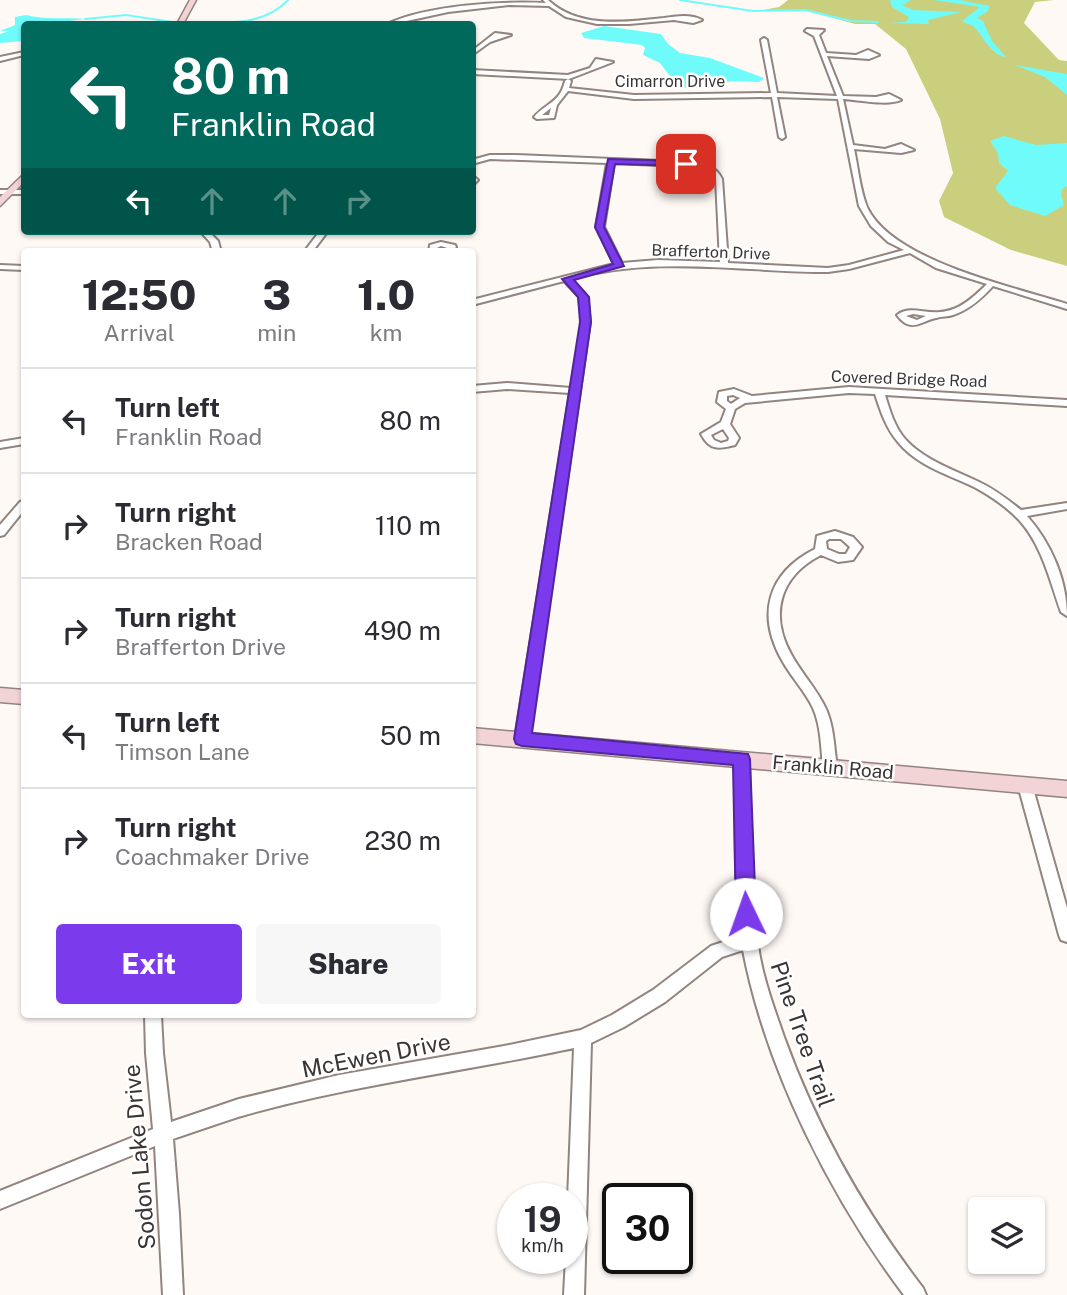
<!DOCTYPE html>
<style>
:root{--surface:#fff;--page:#f7f7f7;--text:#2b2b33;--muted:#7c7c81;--line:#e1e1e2;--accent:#7c3aed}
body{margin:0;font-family:"Public Sans",sans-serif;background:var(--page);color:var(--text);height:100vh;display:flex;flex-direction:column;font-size:26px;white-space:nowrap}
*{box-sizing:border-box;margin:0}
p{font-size:23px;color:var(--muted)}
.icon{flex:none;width:38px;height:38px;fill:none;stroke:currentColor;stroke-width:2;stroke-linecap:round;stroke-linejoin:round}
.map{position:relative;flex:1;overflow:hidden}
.drawer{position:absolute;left:21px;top:248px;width:455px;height:770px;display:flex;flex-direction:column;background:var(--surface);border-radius:7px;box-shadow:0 2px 5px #0004}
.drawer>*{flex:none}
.guide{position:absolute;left:21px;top:21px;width:455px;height:214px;border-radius:7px;box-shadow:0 2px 5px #0004;background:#00695c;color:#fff;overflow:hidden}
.controls{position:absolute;left:968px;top:1197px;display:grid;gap:14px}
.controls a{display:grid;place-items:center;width:77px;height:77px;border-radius:7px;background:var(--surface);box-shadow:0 2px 5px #0004;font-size:35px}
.speed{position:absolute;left:497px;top:1183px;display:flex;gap:14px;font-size:35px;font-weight:700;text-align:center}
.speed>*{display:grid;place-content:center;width:91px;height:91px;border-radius:50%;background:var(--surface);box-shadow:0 2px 5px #0004;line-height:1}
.speed small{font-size:18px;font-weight:400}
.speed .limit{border:4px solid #111;border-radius:10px;background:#fff;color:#111}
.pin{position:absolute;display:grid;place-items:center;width:60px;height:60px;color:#fff;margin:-30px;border-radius:14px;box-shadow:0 4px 10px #0006}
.me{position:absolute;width:77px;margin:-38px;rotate:357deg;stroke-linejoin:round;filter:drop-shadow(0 0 5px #0008)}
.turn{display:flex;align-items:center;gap:24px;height:147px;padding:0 35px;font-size:32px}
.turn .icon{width:91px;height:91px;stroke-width:2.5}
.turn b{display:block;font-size:49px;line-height:60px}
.lanes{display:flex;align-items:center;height:66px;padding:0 35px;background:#0003;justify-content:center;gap:35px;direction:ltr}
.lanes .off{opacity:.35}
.eta{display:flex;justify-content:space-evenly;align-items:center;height:119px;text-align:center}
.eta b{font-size:42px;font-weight:800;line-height:49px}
.button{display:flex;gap:14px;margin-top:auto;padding:14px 35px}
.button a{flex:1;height:80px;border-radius:7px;background:var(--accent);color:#fff;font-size:28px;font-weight:800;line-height:80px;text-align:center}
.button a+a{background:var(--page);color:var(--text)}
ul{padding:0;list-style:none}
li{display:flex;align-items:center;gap:21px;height:105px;padding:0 35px;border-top:2px solid var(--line)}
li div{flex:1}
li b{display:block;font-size:26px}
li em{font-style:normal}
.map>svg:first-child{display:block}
.green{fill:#cacf7e}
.water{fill:#70fbfb}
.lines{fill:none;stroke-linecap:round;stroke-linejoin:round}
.stream{stroke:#70fbfb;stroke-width:2}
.street-casing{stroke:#92847f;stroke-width:4}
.secondary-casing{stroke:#92847f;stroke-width:3}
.street{fill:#fff;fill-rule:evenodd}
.secondary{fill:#f3d4d6;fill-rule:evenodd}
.route{fill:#7c3aed;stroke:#51269a;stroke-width:2}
.labels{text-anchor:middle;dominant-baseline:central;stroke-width:5;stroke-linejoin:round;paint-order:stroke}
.far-street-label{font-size:16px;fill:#3a3432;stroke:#fff}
.street-label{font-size:19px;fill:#3a3432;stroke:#fff}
.near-street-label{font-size:23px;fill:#3a3432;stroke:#fff}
</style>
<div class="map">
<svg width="1067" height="1295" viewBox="0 0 1067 1295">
<rect width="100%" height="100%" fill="#fff9f6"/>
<path class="green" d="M788,0H1054L1035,2L1024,23L1059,60L1067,61V266L1011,250L944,217L939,201L953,173L940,119L906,49L875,24H855L808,11L763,10L779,7Z"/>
<path class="water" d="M890,0H911L902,5L913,10L961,12L928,20L929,24L887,23L906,22L909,17L892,7Z
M934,0H960L989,6L988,11L977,18L983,21L992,41L1006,57C990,55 983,35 973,26C969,24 965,23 962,21L980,7Z
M26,15C45,20 65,17 85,19L69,21V24H24V41L0,43V34L9,31H0L15,25V17Z
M604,26L661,34L668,44L680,53L710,58L764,78L759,82L733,81L699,88H685L675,83L660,63L643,55L645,48L642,45L584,38L581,33Z
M1015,65L1067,74V95L1045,77Z
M1004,136L1036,145L1067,143V186L1062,189L1061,195L1064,205L1045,216L1010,205L995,188L1008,171L999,163L998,153L990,141Z"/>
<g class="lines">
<path class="stream" d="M680,0L753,11L805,10L851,21L878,22
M85,19L126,15L172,22
M186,22C221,22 262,28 288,0"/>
<g class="street-casing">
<path id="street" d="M543,0H548C579,29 625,22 664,18C677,16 691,14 702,20L693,23L674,20L629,24H597L566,17L549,6L509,5L448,12L393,24H387C428,5 500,1 546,3Z
M807,29L824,30L819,35L826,53L856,55L868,50L879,55L869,59L827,56L843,96L876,97L889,94L901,100C888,106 859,100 843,99L853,145L885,149L901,144L914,150L901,153L854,149C858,167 860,190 867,207C892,261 1014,287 1067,304V309L993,286C982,298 969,310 953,315C947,317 942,316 936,318C921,321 911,334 897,315C910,305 924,314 940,312C959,311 974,297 987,284L936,268L910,253L849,269L828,272C741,272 656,255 571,279L587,297L590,322L529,739L527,743L522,744L517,743L515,739L570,393L507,389L472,392V386L507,383L571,388L582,322L579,297L564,281L472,305V300L614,264L596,227L607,163L490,159L472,164V160L490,155H516L686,162C701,163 715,164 722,179L728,263L828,268L849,265L904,250L888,242L871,226L859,206L838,99L777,97L785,137L782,139L779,137L772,97L634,99L568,91L557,105L554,118L537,119L534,117C547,102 560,103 565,81L568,79L571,81L569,88L634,95L771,93L761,40L764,38L767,40L777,93L837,96L814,36L805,31ZM551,108L549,115H542ZM614,163L701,167L711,172L716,179L720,262L658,260L622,263L604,227ZM913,314L926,316L917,320L906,316Z
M495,33L511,35L490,42L472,55V51Z
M24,52V55L0,61V57Z
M596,59L613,62L569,79L472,74V70L568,75L590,68Z
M472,175L478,180L472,186Z
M0,190H24V194H0Z
M200,231H208L218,241L221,252H213L210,242Z
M320,231H328L312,252H304Z
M441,242L455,245L456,247L452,252H444L447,248L441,246L437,248V252H429L430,245Z
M0,265L24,266V270L0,269Z
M849,387L1067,400V406L885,395C890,411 894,426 905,439C925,461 955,470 981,483C996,490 1008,500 1021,510L1067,503V509L1027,516C1051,543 1067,580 1067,616L1061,612C1050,581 1042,545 1019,520C1007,507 992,497 976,488C950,475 917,466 898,442C886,428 881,412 875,394L849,393L745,403L735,409L730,424L739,438L735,445C719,449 710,451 701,434L721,422L726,409L717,402L719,392L734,389L752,396ZM733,395L740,398L731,404L727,401V396ZM723,429L729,438L728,441L721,443L714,440L711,435Z
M24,438V444L0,448V442Z
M24,501V510L4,535L0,536V525L20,502Z
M835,531L853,537L862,547L853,560L838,562L821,555C780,576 769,614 791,654C801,673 817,689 826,709C834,727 834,748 837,767L835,771L830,773L825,771L823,767C821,747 821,726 813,708C805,691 792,678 783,662C756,616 767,573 815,549L817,536ZM829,539H841L850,547L846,554H839L827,549L826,541Z
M742,754L747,755L749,759C750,821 749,884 758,945C762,976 774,1008 784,1037C817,1128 864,1211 923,1288L926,1295H904C831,1198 766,1070 743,950L722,957L665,1002L624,1027L591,1043L584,1295H564L566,1258H572V1199H568L574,1048C463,1072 348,1085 238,1117C216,1124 194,1132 173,1139L179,1214L183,1295H163L155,1146L0,1209V1191L153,1129L146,1053L145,1015H161L163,1053L171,1122L239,1099L339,1075L504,1046L581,1030L612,1015L653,990L711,946L741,936L736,873L735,759L737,755Z
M1025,779L1030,781L1032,785L1067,908V942L1061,940L1059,935L1018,785L1020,781Z"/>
</g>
<g class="secondary-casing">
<path id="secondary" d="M190,0H196L183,24H177Z
M24,174V182L0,206V197Z
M0,688L24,690V704L0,702Z
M472,728L1067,781V797L472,743Z"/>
</g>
<use href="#street" class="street"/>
<use href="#secondary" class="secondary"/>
</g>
<path class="route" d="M608,159L686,161L690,164L686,166L615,164L604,227L624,266L574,280L589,297L591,322L532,733L748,754L750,759L756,914L753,921L746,923L739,921L736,914L733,765L522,746L516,744L514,739L580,322L578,297L562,279L613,264L595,227Z"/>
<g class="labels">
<g class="far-street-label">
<text x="670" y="81">Cimarron Drive</text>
<text transform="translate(711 252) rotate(2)">Brafferton Drive</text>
<text transform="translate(909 379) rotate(2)">Covered Bridge Road</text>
</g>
<g class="street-label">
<text transform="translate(833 767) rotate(5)">Franklin Road</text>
</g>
<g class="near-street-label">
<text transform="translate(803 1034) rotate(71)">Pine Tree Trail</text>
<text transform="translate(376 1055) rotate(-11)">McEwen Drive</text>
<text transform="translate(139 1157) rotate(-95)">Sodon Lake Drive</text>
</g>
</g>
</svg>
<div class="controls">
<a><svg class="icon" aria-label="layers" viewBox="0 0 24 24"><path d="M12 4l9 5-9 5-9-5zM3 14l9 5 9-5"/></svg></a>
</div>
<div class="speed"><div>19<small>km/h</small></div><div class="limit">30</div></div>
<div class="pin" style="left:686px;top:164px;background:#d93025"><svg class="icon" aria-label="arrive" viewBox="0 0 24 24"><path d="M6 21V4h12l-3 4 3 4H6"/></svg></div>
<svg class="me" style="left:746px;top:914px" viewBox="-20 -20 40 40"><circle r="19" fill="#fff"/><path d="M0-13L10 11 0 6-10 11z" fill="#7c3aed"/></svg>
<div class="guide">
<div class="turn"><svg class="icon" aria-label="left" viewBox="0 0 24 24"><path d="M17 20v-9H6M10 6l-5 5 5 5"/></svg><div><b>80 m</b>Franklin Road</div></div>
<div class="lanes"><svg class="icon" aria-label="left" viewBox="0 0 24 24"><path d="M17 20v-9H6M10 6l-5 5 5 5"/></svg><svg class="icon off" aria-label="ahead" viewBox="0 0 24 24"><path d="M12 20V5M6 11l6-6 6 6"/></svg><svg class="icon off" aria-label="ahead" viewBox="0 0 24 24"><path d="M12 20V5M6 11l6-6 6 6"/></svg><svg class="icon off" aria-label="right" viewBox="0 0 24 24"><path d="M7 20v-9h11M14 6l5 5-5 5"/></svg></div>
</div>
<section class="drawer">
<div class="eta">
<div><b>12:50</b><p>Arrival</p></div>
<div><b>3</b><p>min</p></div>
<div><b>1.0</b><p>km</p></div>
</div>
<ul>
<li><svg class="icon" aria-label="left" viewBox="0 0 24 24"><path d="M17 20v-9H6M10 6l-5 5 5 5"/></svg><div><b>Turn left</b><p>Franklin Road</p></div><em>80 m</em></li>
<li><svg class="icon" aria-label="right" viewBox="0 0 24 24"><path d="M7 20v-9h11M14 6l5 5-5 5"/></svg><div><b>Turn right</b><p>Bracken Road</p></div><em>110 m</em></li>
<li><svg class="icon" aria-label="right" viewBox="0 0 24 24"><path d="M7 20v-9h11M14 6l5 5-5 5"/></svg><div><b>Turn right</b><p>Brafferton Drive</p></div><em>490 m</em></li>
<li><svg class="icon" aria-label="left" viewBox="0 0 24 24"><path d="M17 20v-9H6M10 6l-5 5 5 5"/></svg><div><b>Turn left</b><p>Timson Lane</p></div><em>50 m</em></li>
<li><svg class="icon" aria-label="right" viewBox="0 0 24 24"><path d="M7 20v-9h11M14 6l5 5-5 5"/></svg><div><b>Turn right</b><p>Coachmaker Drive</p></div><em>230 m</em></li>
</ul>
<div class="button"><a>Exit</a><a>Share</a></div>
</section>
</div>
